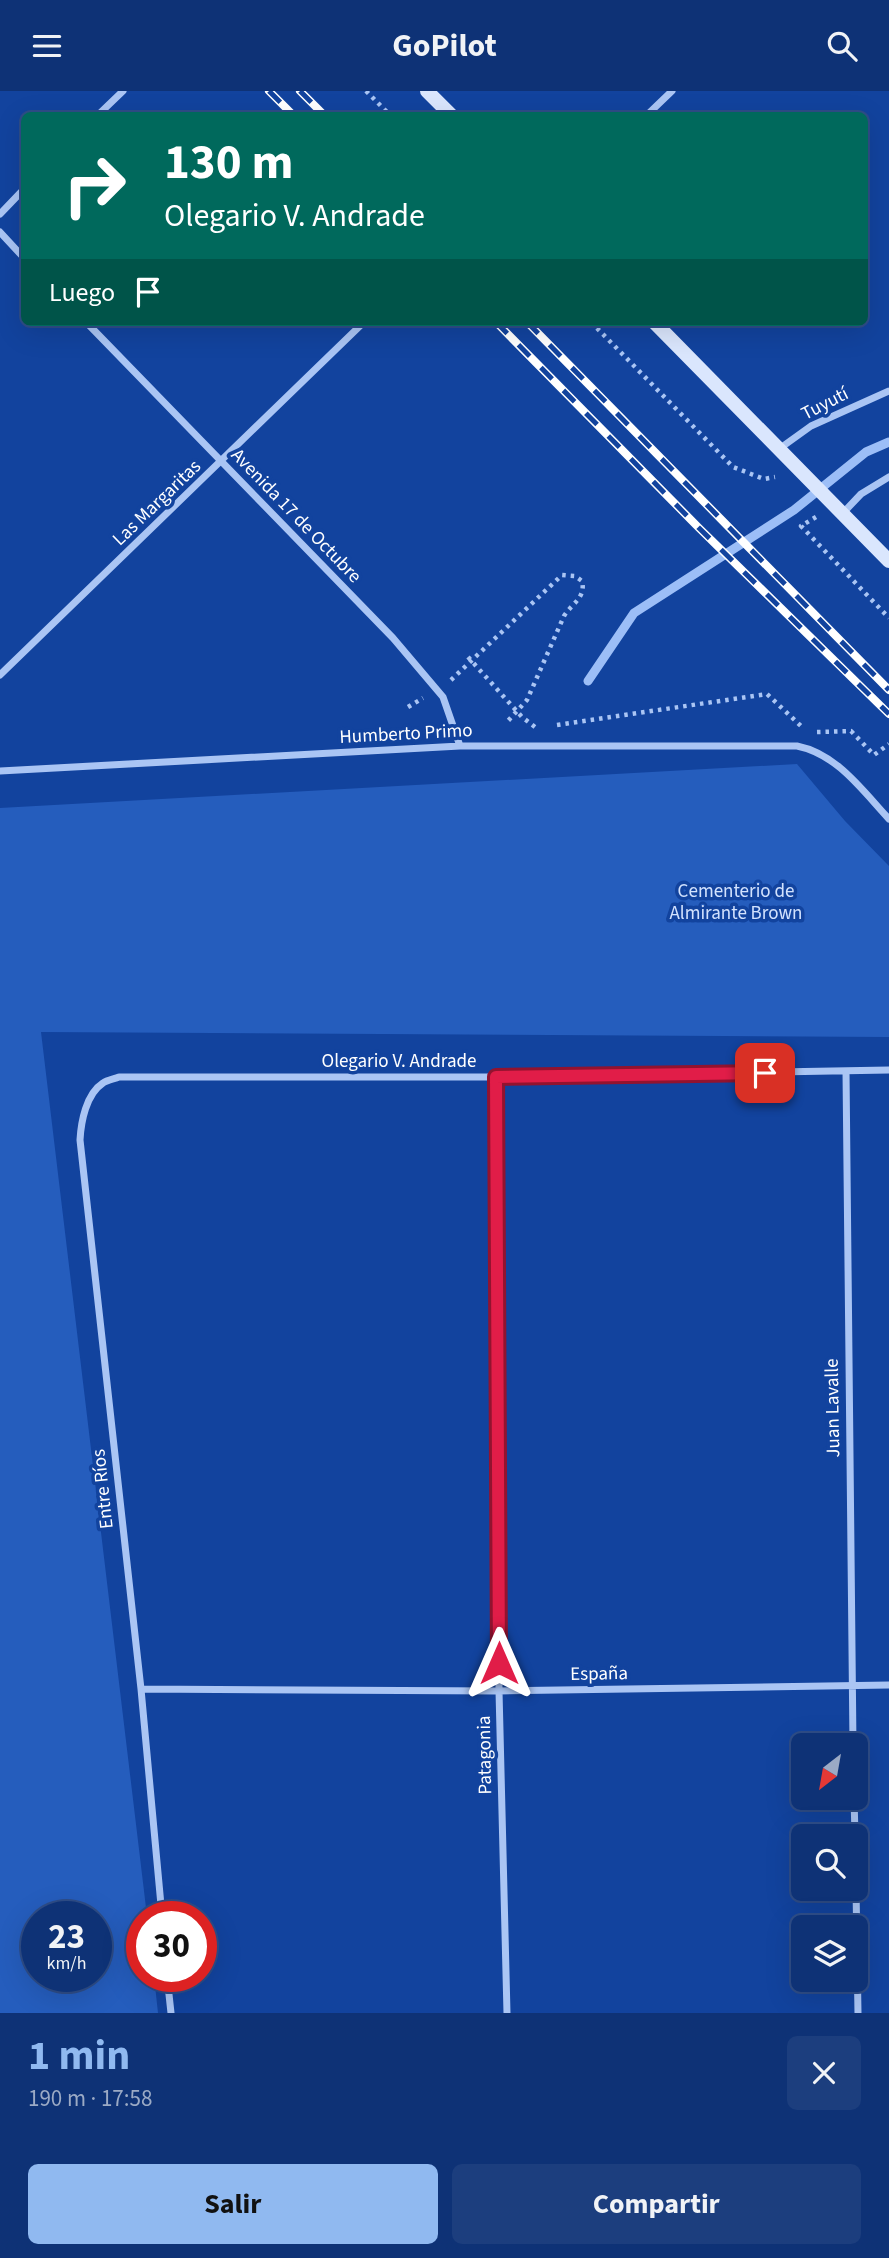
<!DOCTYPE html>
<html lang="es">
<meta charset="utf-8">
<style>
:root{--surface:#0e3276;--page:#1c3e7e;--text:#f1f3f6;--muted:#9baac5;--line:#2e4d88;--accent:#90b9f0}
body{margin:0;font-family:"Source Sans 3",sans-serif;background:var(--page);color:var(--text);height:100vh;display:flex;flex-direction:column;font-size:26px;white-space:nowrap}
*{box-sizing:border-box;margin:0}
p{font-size:23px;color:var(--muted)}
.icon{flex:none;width:38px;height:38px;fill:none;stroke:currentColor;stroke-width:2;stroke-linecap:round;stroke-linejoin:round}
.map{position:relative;height:1922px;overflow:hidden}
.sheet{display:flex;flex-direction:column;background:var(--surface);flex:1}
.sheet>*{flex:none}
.banner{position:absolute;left:21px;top:21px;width:847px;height:214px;border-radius:10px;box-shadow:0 7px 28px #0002,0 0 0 2px var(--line);background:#00695c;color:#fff;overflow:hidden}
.needle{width:46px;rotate:211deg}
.fabs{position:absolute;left:791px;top:1642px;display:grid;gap:14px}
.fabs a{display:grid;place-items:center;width:77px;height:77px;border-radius:10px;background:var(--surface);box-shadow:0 7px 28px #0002,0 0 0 2px var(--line);font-size:35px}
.speed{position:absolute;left:21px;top:1810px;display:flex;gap:14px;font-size:35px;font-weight:700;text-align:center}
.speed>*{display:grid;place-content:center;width:91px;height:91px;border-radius:50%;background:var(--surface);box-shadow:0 7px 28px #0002,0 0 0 2px var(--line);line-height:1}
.speed small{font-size:18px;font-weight:400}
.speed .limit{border:10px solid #d22;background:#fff;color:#111}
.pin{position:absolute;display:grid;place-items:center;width:60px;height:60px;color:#fff;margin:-30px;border-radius:14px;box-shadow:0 4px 10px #0006}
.me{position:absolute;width:77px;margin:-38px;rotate:0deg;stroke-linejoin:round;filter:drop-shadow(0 0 5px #0008)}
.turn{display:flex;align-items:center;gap:24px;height:147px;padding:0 28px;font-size:32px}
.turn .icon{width:91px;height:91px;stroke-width:2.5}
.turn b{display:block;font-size:49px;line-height:60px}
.then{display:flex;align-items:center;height:66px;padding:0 28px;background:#0003;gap:14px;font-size:26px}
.round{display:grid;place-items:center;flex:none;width:74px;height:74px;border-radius:10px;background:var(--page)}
.head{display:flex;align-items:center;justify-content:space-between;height:119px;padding:0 28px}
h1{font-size:42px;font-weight:700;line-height:52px;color:var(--accent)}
.action{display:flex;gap:14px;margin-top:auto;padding:14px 28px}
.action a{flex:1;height:80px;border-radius:10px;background:var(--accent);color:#111;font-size:28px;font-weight:700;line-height:80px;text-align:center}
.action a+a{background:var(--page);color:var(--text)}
header{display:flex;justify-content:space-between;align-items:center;height:91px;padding:0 28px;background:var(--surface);font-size:32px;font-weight:700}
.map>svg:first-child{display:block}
.green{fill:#255dbd;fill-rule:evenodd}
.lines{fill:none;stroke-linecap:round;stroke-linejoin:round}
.stream{stroke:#9cbef7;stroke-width:9}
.path{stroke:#aac5f4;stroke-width:4.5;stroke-dasharray:3.5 5;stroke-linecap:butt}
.street{stroke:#aac5f4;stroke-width:7}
.secondary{stroke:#dae6fd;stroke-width:14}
.rail-casing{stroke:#fff;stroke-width:8}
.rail{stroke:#12439e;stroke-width:5;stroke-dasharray:16;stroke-linecap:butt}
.route-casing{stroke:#92132f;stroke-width:18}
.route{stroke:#e11d48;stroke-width:12}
.labels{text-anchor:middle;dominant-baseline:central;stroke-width:7;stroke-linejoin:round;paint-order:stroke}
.street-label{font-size:19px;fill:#fff;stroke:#12439e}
.park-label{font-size:19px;fill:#d2e2fe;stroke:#12439e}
</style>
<header><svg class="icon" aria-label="menu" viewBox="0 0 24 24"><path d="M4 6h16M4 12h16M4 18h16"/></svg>GoPilot<svg class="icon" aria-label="search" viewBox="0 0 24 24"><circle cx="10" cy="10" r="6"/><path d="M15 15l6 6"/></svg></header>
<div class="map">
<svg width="889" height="1922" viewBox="0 0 889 1922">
<rect width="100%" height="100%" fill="#12439e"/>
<path class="green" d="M797,673L845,730L889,775V946L41,941L147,1825H142V1885H154L158,1922H0V717ZM37,1825H96V1885H37Z"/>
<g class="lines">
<path class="stream" d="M588,590L634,522L794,419L866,361L889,351"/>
<path class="path" d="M366,0L390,24
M591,231L733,376L764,388L775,386
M816,426L801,435L889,527
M468,566L522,626L535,636
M451,589L562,484L575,485L582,490C586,507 572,512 564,525L527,609L507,631
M408,616L423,607
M557,634L767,603L802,636
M817,641L851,640L874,664L889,653"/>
<path class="street" d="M98,24L123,0
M647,24L672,0
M0,123L24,98
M0,141L24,167
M86,231L393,547L443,606L460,655
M779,358L811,335L889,300
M843,422L861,403L889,386
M0,584L364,231
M0,680L460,655H797C837,663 862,699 889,728
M846,980L853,1654
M496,986L499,1600L507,1922
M141,1598L499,1600L889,1594
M854,1706L855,1745
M856,1797L858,1922
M162,1825L141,1598L80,1049C81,1031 86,1003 103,992C107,989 114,988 119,986H496L889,979
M167,1885L171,1922"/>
<path class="secondary" d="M427,0L451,24
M654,231L889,470"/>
<g class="rail-casing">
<path id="rail" d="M269,0L293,24
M300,0L324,24
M496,231L699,437L889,623
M527,231L889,599"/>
</g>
<use href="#rail" class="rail"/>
</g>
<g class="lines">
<g class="route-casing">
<path id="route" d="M499,1572L496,986L765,982"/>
</g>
<use href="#route" class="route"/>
</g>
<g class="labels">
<g class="street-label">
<text transform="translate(825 313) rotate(-27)">Tuyutí</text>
<text transform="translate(157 412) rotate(-44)">Las Margaritas</text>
<text transform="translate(296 425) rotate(46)">Avenida 17 de Octubre</text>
<text transform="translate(406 643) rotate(-3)">Humberto Primo</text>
<text x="399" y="970">Olegario V. Andrade</text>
<text transform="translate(833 1317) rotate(-91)">Juan Lavalle</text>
<text transform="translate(103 1398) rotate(-96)">Entre Ríos</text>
<text transform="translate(599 1583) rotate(-1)">España</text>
<text transform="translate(485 1664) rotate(-91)">Patagonia</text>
</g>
<g class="park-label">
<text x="736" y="800">Cementerio de<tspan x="736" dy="22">Almirante Brown</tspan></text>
</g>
</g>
</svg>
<div class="fabs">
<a><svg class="needle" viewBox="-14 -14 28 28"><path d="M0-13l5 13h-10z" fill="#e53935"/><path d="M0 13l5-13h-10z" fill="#9baac5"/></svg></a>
<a><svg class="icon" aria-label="search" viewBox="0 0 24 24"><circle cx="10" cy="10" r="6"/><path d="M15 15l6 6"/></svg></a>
<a><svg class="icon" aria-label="layers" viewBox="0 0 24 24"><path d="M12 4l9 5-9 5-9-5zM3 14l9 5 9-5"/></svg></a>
</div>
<div class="speed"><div>23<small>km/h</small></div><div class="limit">30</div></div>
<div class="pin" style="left:765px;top:982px;background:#d93025"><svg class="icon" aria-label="arrive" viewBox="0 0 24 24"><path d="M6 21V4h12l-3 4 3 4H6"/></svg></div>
<svg class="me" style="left:499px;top:1572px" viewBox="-20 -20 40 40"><path d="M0-17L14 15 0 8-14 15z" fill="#e11d48" stroke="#fff" stroke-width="4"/></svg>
<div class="banner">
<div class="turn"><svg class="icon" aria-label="right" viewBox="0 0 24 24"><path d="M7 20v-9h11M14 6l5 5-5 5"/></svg><div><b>130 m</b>Olegario V. Andrade</div></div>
<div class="then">Luego<svg class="icon" aria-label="arrive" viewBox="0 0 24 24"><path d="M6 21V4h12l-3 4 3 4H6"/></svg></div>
</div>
</div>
<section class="sheet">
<div class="head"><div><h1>1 min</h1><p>190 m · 17:58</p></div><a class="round"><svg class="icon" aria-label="close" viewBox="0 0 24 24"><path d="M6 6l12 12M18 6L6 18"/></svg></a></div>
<div class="action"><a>Salir</a><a>Compartir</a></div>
</section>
